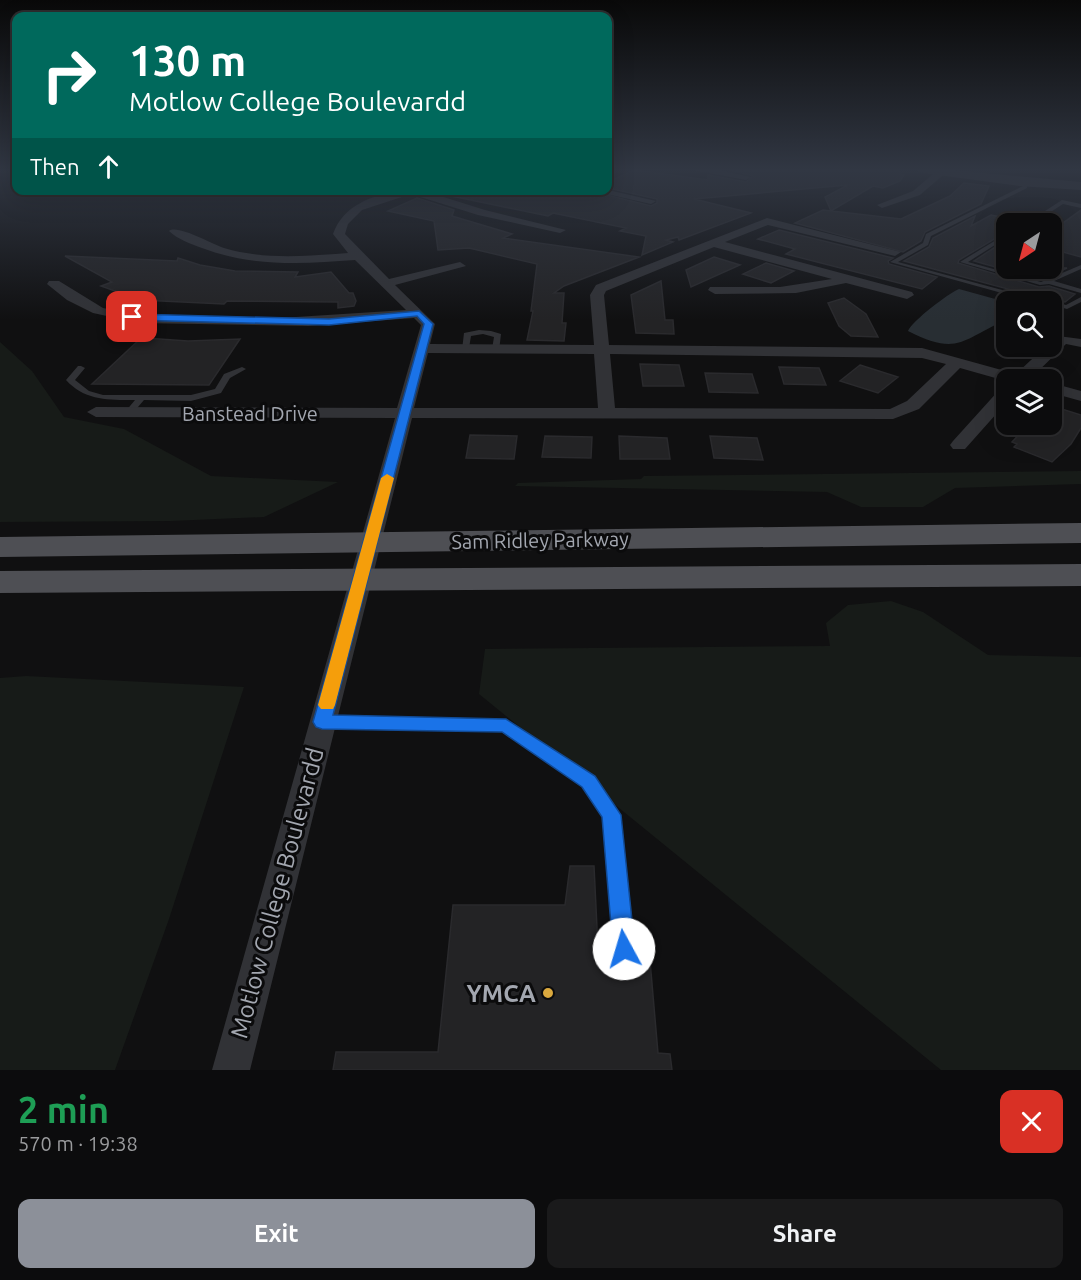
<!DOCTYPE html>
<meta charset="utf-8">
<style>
:root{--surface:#0c0c0d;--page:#1a1a1b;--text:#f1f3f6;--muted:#9a9b9d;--line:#2c2c2e;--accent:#8c9099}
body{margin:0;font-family:Ubuntu,sans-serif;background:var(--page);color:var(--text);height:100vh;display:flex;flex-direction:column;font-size:22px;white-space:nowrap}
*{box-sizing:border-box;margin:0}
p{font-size:20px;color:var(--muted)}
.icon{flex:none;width:33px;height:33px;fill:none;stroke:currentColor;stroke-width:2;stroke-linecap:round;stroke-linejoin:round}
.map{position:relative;height:1070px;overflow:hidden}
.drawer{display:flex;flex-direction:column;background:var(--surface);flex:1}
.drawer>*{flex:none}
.top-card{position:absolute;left:12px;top:12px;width:600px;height:183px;border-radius:12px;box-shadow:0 6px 24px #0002,0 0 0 2px var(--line);background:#00695c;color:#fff;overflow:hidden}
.needle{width:39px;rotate:216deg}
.buttons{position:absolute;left:996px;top:213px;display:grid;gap:12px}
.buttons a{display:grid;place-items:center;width:66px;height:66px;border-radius:12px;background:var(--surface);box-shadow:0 6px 24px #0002,0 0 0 2px var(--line);font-size:30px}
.pin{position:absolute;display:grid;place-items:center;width:51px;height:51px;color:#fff;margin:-26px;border-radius:12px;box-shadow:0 3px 9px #0006}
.me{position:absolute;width:66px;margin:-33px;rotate:354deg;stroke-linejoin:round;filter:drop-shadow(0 0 4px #0008)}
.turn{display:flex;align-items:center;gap:21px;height:126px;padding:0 18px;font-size:27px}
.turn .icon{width:78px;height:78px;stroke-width:2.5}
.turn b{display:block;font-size:42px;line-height:51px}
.then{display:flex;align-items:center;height:57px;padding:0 18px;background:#0003;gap:12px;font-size:22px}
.round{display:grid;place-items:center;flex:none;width:63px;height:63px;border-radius:12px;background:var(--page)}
.summary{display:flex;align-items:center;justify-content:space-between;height:102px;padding:0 18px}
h1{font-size:36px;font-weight:700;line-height:45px;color:#1e9e55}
.primary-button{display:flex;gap:12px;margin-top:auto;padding:12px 18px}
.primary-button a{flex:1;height:69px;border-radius:12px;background:var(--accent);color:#fff;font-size:24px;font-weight:700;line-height:69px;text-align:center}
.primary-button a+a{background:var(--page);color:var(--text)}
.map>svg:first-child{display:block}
.green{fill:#171b18}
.water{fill:#282e33}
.building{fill:#232325;stroke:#2a2a2d;stroke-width:1.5}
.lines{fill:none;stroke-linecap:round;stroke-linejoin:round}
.service{fill:#313236;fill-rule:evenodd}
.minor{fill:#313236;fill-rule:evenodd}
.tertiary{fill:#313236;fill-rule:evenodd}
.primary{fill:#4e4f54;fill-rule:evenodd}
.route{fill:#1a73e8;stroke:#114b97;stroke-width:1.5}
.slow{fill:#f59e0b}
.poi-dot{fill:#dba93e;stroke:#0b0b0c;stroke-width:2}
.labels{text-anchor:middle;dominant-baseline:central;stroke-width:6;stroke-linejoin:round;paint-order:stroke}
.street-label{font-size:20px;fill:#a3a7b0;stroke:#0b0b0c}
.near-street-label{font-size:24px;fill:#a3a7b0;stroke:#0b0b0c}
.near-poi-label{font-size:24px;font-weight:bold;fill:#a3a7b0;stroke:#0b0b0c;text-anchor:end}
</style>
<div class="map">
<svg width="1081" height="1070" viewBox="0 0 1081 1070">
<rect width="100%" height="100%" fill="#101011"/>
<path class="green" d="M0,342L32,371L64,417L124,429L211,476L338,482L264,517L171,521L0,522Z
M1081,471V484L955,488L923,507H861L827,492L515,486L518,483L641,479L644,476Z
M891,601L923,612L988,655L1081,657V1070H941L479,694L485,649L830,646L826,623L848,605Z
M26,676L244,687L169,919L115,1070H0V678Z"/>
<path class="water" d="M959,289L1006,302V320C962,339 959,357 908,331C912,321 949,293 959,289Z"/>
<path class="building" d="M634,170L708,180V175L746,182L753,176L730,170H900V175H904L900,181L883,188L873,186L831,211L825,197L848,185L694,199L751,213L679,240L678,237L666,240L673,242L642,255L646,236L620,231L626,228L553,213L548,216L442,194L454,190H587L651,206L657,203V199L608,188V182Z
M964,183L989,186L981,204L925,232L921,241L903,252L795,223L823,210L901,219L950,196Z
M417,198L454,210L452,216L512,234L503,238L639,257L564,286L554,293H564L562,323H566L564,341L527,340L533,311H531L537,264L469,248L438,250L434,221L388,211Z
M1081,210V257L1052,249V231Z
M991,215L1006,218V232L959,260L958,263L1039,287L1049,286L1075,294L1065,302L1049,300L904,261L929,247L933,238L975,216L971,226Z
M779,230L893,258L888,261L889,264L937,277L922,289L786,254L795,249L758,239Z
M1006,240V270L974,261Z
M65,256L177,261L178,258L200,265L235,271L298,272L295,277L331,272L349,293H353L356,301L354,306L338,308V302L227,301L224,304L140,300L101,286L112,282Z
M714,257L740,265L691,287L686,270Z
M766,263L794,271L771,283L743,274Z
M1012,268H1067L1041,280L1007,270Z
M661,281L665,320H673L674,334L636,333L631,295Z
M844,298L866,314L878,337L851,336L839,326L828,303Z
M145,338L188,341L240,339L209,385L92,384L140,339Z
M640,364L679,365L684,386H643Z
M860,365L898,377L878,393L840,381Z
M779,367L819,368L826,385L784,384Z
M705,373L752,374L758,393L709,392Z
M1052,406L1081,415V428L1071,444L1052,462L1014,447L1017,444L1012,442L1029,424H1052Z
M470,435L517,436L514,459L466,458Z
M545,436L592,437L591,458L542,457Z
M619,436L667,438L670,459H620Z
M710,436L757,438L763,460L714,458Z
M570,866H594L598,948L613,949L616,956L623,959L631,957L635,949H649L658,1053L670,1054L672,1070H333L336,1052H438L453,905H565Z"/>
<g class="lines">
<path class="service" d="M1024,181L1028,182L1027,188L931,236L928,245L898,262L1047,302H1034L890,262L923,243L926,234L1023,186Z
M1062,200L1081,204V208L1063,204L1032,224H1025Z
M1006,234V238L968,262L1041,282L1081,265V269L1054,281L1081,289V293L1049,284L1040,285L960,262Z
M1081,297V302L1067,309L1052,305V302H1050L1052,301L1066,305Z
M479,330L491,331L501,334L499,351L492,349L494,337L483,334L471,336L469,348L462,350L464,333Z
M78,366H81L85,368L75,380L89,391L103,395H191L215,389L224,374L242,367L246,369L230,378L221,393L191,401L144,400L132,414L129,415L125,412L135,400C109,400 85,401 66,380Z
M322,717L506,721L594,777L618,815L633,949L630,955L624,957L618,955L615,949L604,816L584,785L503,731L322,727L317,726L315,722L317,718Z"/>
<path class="minor" d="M693,170H719L751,177L746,180Z
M938,170H949L920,195L882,208L877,205L913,191Z
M399,190H421L485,210L566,230L560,233L478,215L411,194L362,210L348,224L345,234L389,279L460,262L466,266L395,285L435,324L430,344L594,345L590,295L596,285L767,218L901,252L895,256L768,225L725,242L912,292L914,295L907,299L846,283L796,293L715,294L708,290L710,287H780L832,279L714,247L606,291L604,295L609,345L922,348L1016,374L1046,346H1052V342L1058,336L1081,339V347L1066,344L1029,380L1006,381L960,368L919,409L893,419L412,418L250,1070H212L395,418L96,417L87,412L96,407L397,408L421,325L414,318L308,326L139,323L93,313L67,300L47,284L49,281H59L103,308L139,315L280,318L406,310L355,260C303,264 252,267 202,248C191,244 177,239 169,231C177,224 212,244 224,248C264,260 307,256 348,253L333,234C344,204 371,197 399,190ZM428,353L594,354L598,408H414ZM610,354L922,358L946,364L907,401L890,409L615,408Z
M589,190H608L656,201L651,204Z
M1052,383L1081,391V401L1052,393Z
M1006,388V403L965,449H953L950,445L953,441L1000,389Z"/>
<path class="tertiary" d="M917,170H952L1081,182V190L1019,186L923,173Z"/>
<path class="primary" d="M1081,523V543L0,557V537Z
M1081,564V586L0,593V571Z"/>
</g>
<linearGradient id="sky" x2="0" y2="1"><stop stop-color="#090909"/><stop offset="0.53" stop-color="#313743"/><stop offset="1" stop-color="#313743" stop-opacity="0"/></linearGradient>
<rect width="1081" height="320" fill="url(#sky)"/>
<path class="route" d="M419,311L433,324L333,715L506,719L595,776L621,815L635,949L632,957L624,960L616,957L613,949L602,817L582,787L502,732L322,729L316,727L313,722L424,324L417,316L329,325L132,320L127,317L132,314L329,319Z"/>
<path class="slow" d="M387,474L394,478L335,705L333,709H321L318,705L381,478Z"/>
<circle class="poi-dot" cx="548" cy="993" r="6"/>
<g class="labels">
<g class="street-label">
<text x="250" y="413">Banstead Drive</text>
<text transform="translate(540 540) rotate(-1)">Sam Ridley Parkway</text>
</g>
<g class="near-street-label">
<text transform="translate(277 893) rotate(-75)">Motlow College Boulevardd</text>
</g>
<g class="near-poi-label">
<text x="536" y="993">YMCA</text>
</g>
</g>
</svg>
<div class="buttons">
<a><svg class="needle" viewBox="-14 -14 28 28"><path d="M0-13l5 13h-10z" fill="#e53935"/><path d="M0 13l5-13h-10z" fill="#9a9b9d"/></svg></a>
<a><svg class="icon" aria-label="search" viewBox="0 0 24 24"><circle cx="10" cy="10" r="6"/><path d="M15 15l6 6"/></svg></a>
<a><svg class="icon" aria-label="layers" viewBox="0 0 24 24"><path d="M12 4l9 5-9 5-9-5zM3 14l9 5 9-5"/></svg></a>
</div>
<div class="pin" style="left:132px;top:317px;background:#d93025"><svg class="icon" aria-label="arrive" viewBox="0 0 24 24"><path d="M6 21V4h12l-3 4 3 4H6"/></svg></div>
<svg class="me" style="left:624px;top:949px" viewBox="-20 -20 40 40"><circle r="19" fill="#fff"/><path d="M0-13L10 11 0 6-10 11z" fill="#1a73e8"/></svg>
<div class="top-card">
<div class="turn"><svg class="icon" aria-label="right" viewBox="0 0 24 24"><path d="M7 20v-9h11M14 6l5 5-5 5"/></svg><div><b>130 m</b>Motlow College Boulevardd</div></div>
<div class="then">Then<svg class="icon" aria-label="ahead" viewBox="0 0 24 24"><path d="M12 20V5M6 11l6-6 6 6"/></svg></div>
</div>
</div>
<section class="drawer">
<div class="summary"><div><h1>2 min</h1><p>570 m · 19:38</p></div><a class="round" style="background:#d93025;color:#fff"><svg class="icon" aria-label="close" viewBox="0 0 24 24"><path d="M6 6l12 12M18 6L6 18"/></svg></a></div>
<div class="primary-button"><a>Exit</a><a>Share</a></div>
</section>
